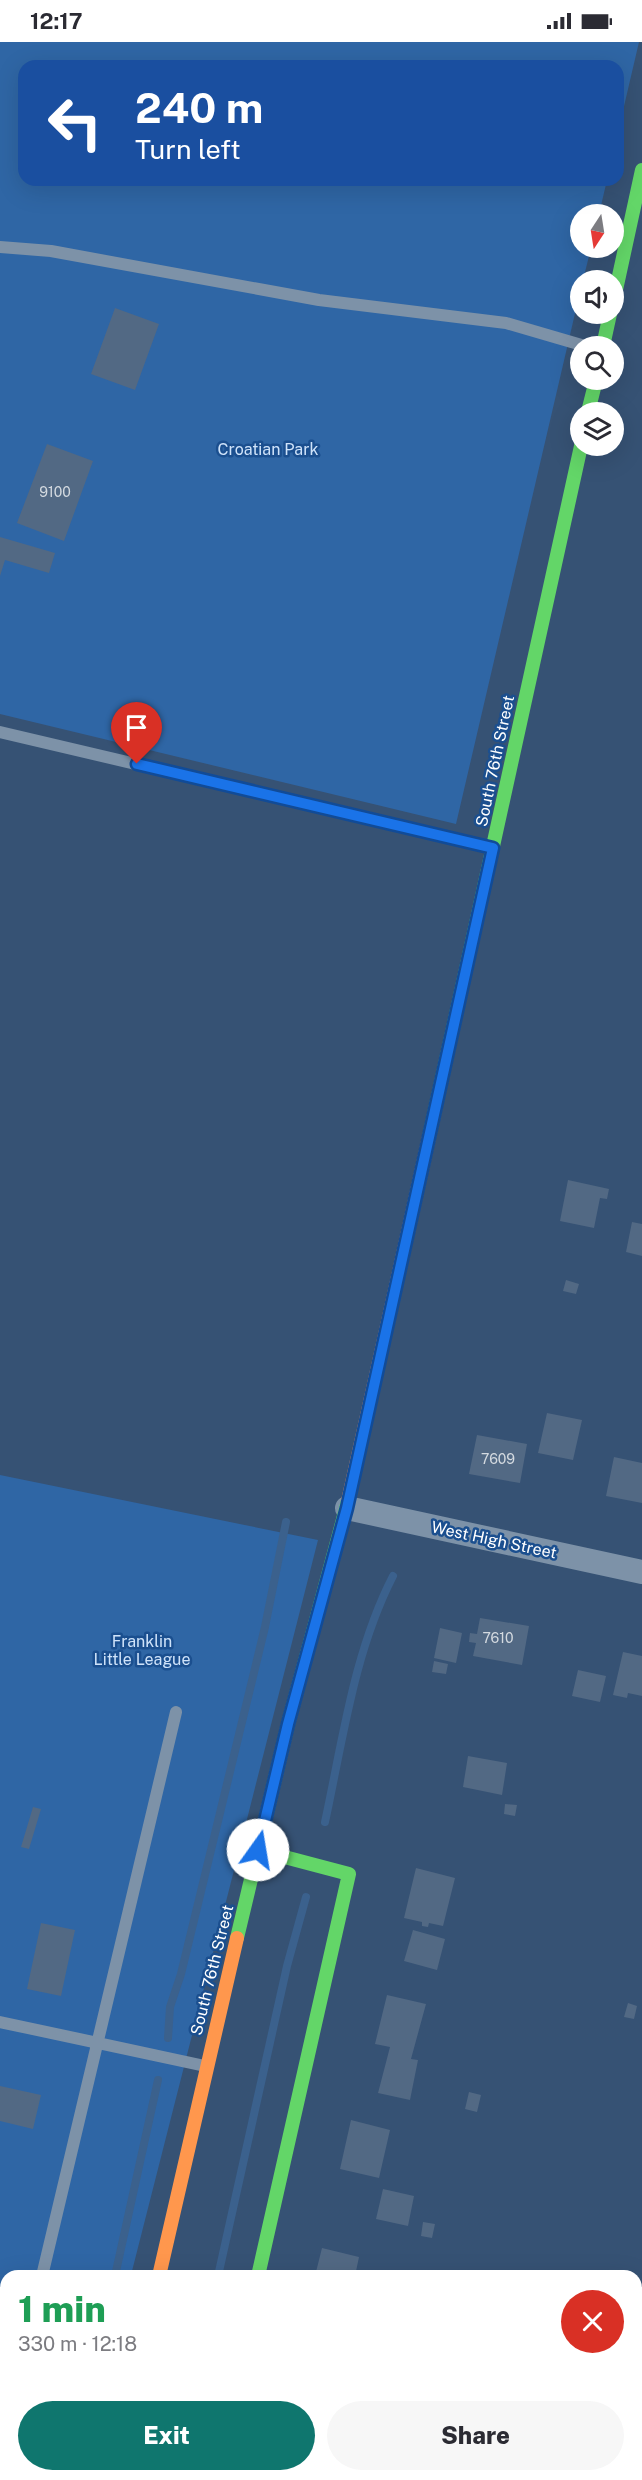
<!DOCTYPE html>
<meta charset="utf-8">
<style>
:root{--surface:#fff;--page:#f7f7f7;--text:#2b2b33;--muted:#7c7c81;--accent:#0f766e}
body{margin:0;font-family:"Public Sans",sans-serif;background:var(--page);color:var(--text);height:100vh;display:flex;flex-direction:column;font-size:22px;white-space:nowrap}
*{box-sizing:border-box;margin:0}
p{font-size:20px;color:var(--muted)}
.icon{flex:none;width:33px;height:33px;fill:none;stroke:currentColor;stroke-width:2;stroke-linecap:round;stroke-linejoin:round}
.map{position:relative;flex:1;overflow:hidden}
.details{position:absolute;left:0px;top:2228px;width:642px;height:212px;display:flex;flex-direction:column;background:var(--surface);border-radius:18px 18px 0 0;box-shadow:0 6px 24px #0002}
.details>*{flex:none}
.top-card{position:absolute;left:18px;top:18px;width:606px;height:126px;border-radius:18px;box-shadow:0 6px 24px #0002;background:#1a4fa0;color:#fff;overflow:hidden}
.needle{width:39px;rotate:192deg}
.tools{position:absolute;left:570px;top:162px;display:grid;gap:12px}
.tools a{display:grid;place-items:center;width:54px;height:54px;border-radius:50%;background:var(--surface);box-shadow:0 6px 24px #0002;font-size:30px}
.pin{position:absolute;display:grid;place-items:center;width:51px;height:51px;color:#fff;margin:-62px -26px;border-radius:50% 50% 50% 0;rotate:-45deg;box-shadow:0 0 6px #0007}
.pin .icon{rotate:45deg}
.me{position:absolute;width:66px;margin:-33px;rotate:13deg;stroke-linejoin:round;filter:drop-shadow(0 0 4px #0008)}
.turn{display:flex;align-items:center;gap:21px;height:126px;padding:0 18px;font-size:27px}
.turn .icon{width:78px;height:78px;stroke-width:2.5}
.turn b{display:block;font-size:42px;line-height:51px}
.round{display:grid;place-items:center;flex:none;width:63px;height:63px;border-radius:32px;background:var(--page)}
.head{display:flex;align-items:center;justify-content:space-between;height:102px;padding:0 18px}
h1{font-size:36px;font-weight:800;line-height:45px;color:#1e9e55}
.button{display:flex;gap:12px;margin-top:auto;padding:12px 18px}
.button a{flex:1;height:69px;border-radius:36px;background:var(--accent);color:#fff;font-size:24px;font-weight:800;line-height:69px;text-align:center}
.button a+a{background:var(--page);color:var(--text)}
.status{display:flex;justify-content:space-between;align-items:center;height:42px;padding:0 30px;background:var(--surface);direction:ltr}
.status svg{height:16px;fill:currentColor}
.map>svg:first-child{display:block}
.green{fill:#2f66a5}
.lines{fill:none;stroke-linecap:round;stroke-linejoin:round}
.stream{stroke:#3b618d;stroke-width:8}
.building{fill:#526984}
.lane{stroke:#7d92a8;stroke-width:12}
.street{stroke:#7d92a8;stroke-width:24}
.fast{stroke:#63d668;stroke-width:14}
.slow{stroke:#ff974d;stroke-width:14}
.route-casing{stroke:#114b97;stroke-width:15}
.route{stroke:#1a73e8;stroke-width:10}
.labels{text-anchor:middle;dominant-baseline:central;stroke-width:5;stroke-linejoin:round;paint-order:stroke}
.number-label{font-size:14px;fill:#d4dae0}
.park-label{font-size:16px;fill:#cfe3fa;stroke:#1b4f8f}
.street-label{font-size:16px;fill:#fff;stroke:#1b4f8f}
</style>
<div class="status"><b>12:17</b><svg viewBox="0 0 49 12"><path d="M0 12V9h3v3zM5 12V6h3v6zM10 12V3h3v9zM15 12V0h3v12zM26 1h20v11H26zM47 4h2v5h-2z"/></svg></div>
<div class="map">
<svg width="642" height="2438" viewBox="0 0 642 2438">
<rect width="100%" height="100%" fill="#365274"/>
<path class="green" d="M0,0H639L618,90V24H24V138H607L599,172H580V206H591L583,238H580V250L456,782L0,672Z
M0,1433L318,1498L131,2233L6,2234V2433H80L79,2438H0Z"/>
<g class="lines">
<path class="stream" d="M325,1780C343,1697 354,1610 393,1534
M168,1996L170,1965L181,1932L265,1585L286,1480
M115,2234L158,2038
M218,2234L287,1924L306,1855
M69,2438L70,2433
M173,2438L175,2433"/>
</g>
<path class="building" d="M115,266L159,282L135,348L91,332Z
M47,402L93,419L64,499L17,481Z
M0,495L55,511L49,531L5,518L0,534Z
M568,1138L609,1147L607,1157L600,1156L594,1186L560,1179Z
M632,1180L642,1182V1214L626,1210Z
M566,1238L579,1242L576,1252L563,1249Z
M547,1371L582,1378L573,1418L538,1411Z
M477,1393L527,1402L520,1441L469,1432Z
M614,1415L642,1421V1461L606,1454Z
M480,1576L529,1584L522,1623L473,1614L476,1601L469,1600L470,1591L477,1592Z
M440,1586L462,1591L456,1621L434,1616Z
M623,1610L642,1614V1654L628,1651L627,1656L613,1653Z
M434,1619L448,1622L446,1632L432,1630Z
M578,1628L606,1634L600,1660L572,1654Z
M468,1714L507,1721L502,1753L463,1745Z
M505,1762L517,1763L515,1774L504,1772Z
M33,1765L41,1767L29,1807L21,1805Z
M416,1826L455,1836L443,1884L429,1881L428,1885L422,1884V1880L404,1876Z
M41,1881L75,1888L61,1954L27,1947Z
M413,1888L445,1897L437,1928L404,1919Z
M387,1953L426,1962L411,2017L418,2018L410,2058L378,2051L390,2005L375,2002Z
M628,1961L637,1964L634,1977L624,1975Z
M0,2044L41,2053L33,2087L0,2079Z
M469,2050L481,2053L477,2070L465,2067Z
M351,2078L390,2088L379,2136L340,2127Z
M383,2147L414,2154L408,2184L376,2177Z
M423,2180L435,2182L432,2196L421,2194Z
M322,2206L359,2215L355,2234H315Z"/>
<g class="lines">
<path class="lane" d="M0,205L51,209L319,258L506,281L585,304
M0,690L492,806
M0,1980L205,2024
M42,2234L176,1670
M0,2404L6,2379"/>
<path class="street" d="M347,1466L642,1530
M212,2438L213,2433"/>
<path class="fast" d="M614,257L642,128
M603,304L610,272
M588,370L596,338
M429,1095L581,404
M258,1808L349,1832L258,2234
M237,1896L288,1682L348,1459
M114,2438L115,2433"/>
<path class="slow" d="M348,1459L429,1095
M159,2234L237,1896"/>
</g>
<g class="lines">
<g class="route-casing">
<path id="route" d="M137,722L493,806L347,1466L288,1682L258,1808"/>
</g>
<use href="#route" class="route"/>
</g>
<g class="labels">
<g class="number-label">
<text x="55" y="450">9100</text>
<text x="498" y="1417">7609</text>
<text x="498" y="1596">7610</text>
</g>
<g class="park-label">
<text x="268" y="407">Croatian Park</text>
<text x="142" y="1599">Franklin<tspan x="142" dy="18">Little League</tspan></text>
</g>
<g class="street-label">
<text transform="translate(495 719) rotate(-78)">South 76th Street</text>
<text transform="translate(494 1498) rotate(12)">West High Street</text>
<text transform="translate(212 1928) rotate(-76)">South 76th Street</text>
</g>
</g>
</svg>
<div class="tools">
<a><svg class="needle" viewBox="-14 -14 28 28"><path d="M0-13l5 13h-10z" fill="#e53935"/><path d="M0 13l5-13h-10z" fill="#7c7c81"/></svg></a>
<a><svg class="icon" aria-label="sound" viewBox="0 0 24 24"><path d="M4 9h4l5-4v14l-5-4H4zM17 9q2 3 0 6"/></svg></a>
<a><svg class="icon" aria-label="search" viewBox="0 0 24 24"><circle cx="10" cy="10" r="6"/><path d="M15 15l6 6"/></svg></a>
<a><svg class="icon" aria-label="layers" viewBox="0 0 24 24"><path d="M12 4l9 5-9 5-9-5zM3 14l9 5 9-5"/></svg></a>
</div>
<div class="pin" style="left:137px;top:722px;background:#d93025"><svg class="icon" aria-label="arrive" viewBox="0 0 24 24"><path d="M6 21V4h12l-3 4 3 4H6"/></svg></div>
<svg class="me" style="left:258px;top:1808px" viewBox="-20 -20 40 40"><circle r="19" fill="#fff"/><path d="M0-13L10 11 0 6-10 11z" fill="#1a73e8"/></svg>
<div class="top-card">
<div class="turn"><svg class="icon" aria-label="left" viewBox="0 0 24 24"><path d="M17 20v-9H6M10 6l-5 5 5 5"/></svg><div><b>240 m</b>Turn left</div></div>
</div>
<section class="details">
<div class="head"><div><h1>1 min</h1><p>330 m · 12:18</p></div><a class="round" style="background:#d93025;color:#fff"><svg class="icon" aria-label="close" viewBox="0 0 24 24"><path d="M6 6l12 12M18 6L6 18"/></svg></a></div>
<div class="button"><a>Exit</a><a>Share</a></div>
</section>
</div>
